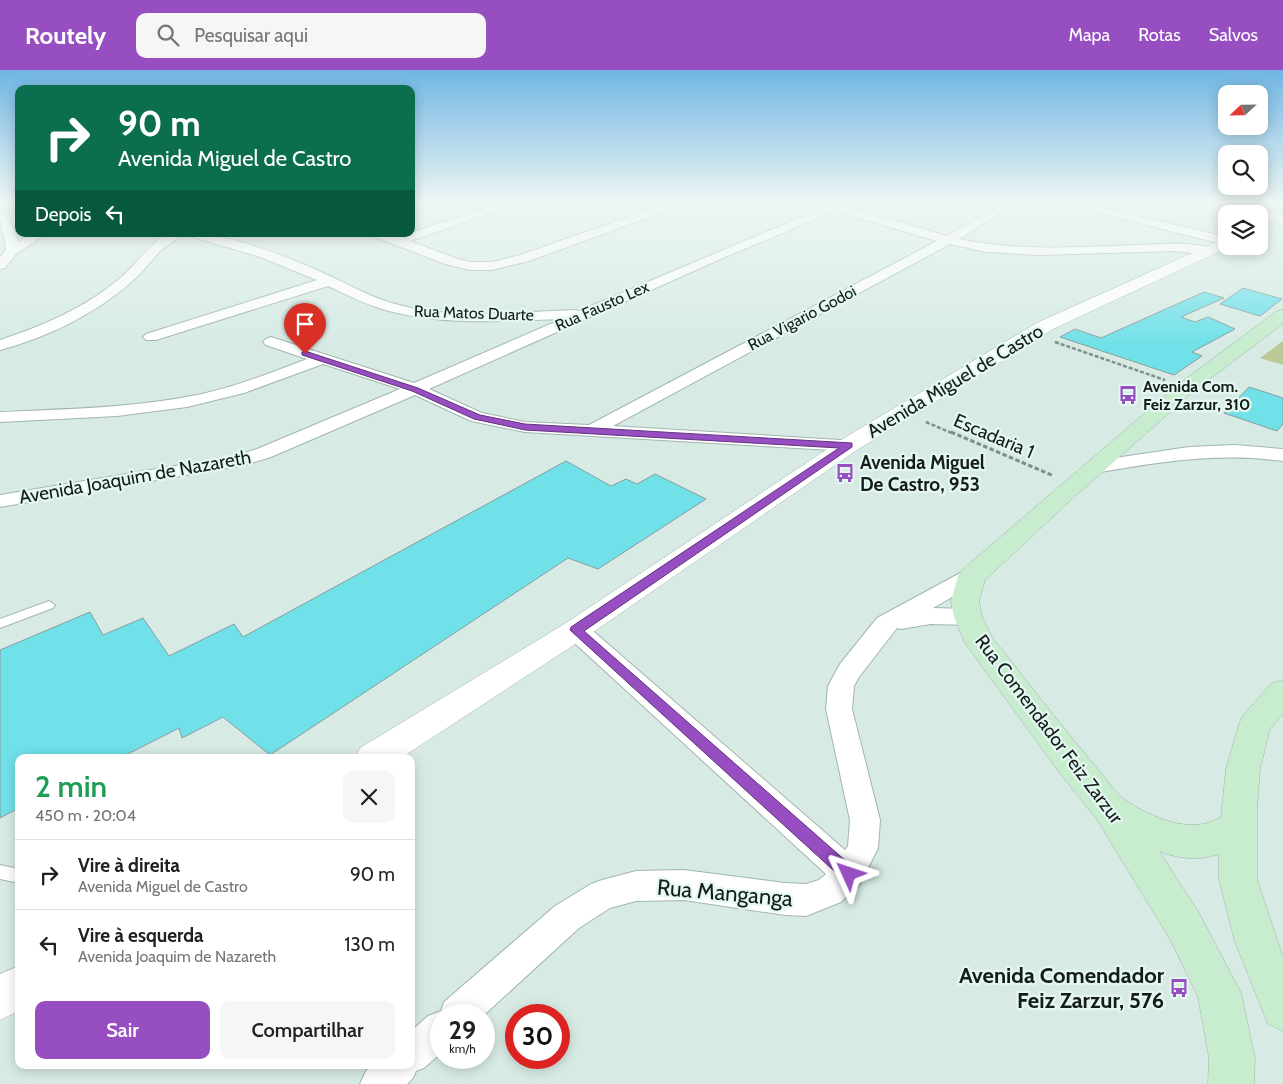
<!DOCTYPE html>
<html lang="pt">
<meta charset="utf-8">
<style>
:root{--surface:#fff;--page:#f6f6f6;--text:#202124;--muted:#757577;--line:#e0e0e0;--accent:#964ec1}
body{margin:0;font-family:Cabin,sans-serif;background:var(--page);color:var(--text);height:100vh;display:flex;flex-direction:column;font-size:19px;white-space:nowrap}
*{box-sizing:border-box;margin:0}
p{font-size:16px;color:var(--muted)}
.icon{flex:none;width:28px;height:28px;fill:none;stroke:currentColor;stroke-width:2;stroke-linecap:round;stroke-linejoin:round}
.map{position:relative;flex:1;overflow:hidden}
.sheet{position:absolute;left:15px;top:684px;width:400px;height:315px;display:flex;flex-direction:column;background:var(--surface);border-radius:10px;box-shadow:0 2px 12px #0003}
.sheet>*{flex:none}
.guide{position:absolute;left:15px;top:15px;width:400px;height:152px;border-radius:10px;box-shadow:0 2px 12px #0003;background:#0b6e4f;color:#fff;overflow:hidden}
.needle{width:32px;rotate:248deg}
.fabs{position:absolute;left:1218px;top:15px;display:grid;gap:10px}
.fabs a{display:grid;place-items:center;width:50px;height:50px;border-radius:10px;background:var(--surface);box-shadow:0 2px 12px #0003;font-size:25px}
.speed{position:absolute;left:430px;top:934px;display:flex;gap:10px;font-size:25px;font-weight:700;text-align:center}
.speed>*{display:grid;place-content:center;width:65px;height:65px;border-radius:50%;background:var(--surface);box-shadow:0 2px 12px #0003;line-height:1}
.speed small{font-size:12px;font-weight:400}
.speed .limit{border:8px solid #d22;background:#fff;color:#111}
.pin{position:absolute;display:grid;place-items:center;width:42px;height:42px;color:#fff;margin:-51px -21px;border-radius:50% 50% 50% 0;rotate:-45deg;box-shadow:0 0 5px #0007}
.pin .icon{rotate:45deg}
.me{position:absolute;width:55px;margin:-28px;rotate:312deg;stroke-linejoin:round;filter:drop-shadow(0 0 4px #0008)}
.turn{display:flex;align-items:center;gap:18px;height:105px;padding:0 20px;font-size:22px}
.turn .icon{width:65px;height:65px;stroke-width:2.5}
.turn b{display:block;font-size:35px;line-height:42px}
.then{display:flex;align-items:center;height:48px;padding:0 20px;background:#0003;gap:10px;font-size:19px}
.round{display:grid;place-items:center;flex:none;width:52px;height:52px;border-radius:10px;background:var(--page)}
.headline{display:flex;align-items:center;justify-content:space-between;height:85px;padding:0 20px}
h1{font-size:30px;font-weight:600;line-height:38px;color:#1e9e55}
.primary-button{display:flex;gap:10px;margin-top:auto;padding:10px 20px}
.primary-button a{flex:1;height:58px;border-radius:10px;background:var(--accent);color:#fff;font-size:20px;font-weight:600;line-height:58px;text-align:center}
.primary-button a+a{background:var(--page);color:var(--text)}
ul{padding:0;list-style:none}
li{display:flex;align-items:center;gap:15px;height:70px;padding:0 20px;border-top:1px solid var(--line)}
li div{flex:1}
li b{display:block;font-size:19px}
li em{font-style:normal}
header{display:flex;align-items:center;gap:30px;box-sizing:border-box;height:70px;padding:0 25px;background:var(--accent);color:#fff}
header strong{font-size:24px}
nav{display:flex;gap:28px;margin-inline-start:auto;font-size:18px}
.search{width:350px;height:45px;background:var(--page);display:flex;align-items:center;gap:12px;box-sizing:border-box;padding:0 18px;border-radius:10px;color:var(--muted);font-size:19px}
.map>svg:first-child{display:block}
.green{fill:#bbc995}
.building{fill:#71e1e9;stroke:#889d9e}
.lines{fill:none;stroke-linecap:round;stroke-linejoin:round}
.service-casing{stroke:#a2b5af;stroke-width:2}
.minor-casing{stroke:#a2b5af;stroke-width:2}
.tertiary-casing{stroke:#a2b5af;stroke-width:1}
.secondary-casing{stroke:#a2b5af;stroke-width:1}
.path-far1{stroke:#818f8a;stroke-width:2.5;stroke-dasharray:4 2;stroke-linecap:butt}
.path{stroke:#818f8a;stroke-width:3;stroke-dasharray:4.5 2.5;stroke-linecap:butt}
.service{fill:#fff;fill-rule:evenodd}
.minor{fill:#fff;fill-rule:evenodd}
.tertiary{fill:#fff;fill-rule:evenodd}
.secondary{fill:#c7ecce;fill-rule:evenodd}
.route{fill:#964ec1;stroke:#62337d}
.labels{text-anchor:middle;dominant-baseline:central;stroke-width:4.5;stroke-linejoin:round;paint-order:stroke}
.far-street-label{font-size:16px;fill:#151c1a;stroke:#e4f8f2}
.far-poi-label{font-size:16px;font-weight:bold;fill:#151c1a;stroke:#e4f8f2;text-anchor:start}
.street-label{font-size:19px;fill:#151c1a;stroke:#e4f8f2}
.poi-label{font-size:19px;font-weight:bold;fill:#151c1a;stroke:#e4f8f2;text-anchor:start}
.near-street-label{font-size:22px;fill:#151c1a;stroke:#e4f8f2}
.near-poi-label{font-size:22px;font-weight:bold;fill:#151c1a;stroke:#e4f8f2;text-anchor:end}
</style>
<header>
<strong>Routely</strong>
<div class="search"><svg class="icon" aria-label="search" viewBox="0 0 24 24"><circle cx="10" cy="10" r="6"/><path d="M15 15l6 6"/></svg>Pesquisar aqui</div>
<nav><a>Mapa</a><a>Rotas</a><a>Salvos</a></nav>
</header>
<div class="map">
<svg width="1283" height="1014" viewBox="0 0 1283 1014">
<rect width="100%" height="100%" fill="#d7ebe4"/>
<path class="green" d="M1283,271V295L1260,288Z"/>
<path class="building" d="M1243,218L1282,229L1260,246L1220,234Z
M1204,222L1224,228L1181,247L1195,252L1208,247L1235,259L1192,282L1202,286L1174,305L1060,267L1075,259L1101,268Z
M1249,317L1283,328V354L1277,361L1224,343Z
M566,391L611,416L626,409L637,414L655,404L706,429L598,499L568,488L270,685L223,647L182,668L179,658L120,688H19V738L0,748V580L90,542L103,565L143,548L169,586L234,554L243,567Z"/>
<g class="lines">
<g class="service-casing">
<path id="service" d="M49,531L55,535L53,538L0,558V549Z
M0,795L19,799V813L0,809Z"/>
</g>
<g class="minor-casing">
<path id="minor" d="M503,132H519L517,134L410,171L455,188L470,192H492L520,185L671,132H687L685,134L529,191L492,200H470L445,194L375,167L373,164H389L398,167Z
M837,132H851L845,136L947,166L1005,132H1018L959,169C1026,183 1095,176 1163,174C1174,173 1209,174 1215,181L1209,185L1174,181L1039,185L986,182L950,174L613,356L856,371L858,375L856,379L849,381L525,362L471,351L415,325L271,387L245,395L0,437V425L235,386L257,379L400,319L323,294L244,323L187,337L117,346L0,352V342C68,339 135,338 202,324C238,316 273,302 307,289L266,275L263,272L266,269L271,267L414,313L562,249C503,251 442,256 385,240C365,234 347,225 328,216L156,270H146L143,267L146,264L317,210L260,187L193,167L191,164C234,164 293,189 332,207C353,217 373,228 395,234C452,250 516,242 574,240L579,241ZM835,141L937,171L589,355L525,352L482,343L429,319L723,188Z
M1061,132H1080L1226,167V175L1063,134Z
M0,144C9,146 17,164 18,172L32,164H46L16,184L5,198L0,199V187L6,180C5,167 0,157 0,144Z
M167,164H181C176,171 167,175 160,181C150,192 141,204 129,214C93,245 46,268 0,280V270C42,256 85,238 119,209C136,195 148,175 167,164Z
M1235,375L1283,379V391C1219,382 1158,392 1095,403L1088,401L1085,397L1088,393L1095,391L1189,377Z
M972,498L980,501L983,506L980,511L933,538L968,539L976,541L980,547L976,553L968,555L931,554L901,559L897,558L859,607L854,616L852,639L880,750L878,778L860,814L841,832L806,846L785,845L684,830L636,831L610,838L579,858L484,945H441V983L424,998L416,1001L413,1008L407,1014H360L366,1001L372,995H411V961L428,946L441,941L444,932L555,836L591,814L602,810L636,801L684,800L785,813L806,814L819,810L826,804L567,566L564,560L567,554L576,551L585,554L845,780L848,776L850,750L826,639L828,616L840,594L877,548L964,501Z"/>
</g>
<g class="tertiary-casing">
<path id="tertiary" d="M1205,132H1228L1283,145V153L1259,147V144H1244L1207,135Z
M1226,168V176H1231L1053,259L1039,268L857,380L586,567L401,688H355L360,678L566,553L841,370L1025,260L1041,251Z
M19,896V941L0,950V904Z"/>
</g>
<g class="secondary-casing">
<path id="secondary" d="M1283,240V254L1194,321L1072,429L985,510L979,531L982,547L992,567C1027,611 1061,656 1097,698C1106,708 1115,723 1125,730C1151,747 1191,766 1221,747L1226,699L1239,654L1243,645L1272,613L1283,610V644L1270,659L1260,699L1257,739V809L1283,887V961L1268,954L1235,872L1219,809V784C1199,791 1179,789 1159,781L1199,843L1241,923L1255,988L1254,1014H1208L1209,988L1198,927L1171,871L1098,751L1059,702L965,573L954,547L951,531L958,506L962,500L1180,313L1277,241Z"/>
</g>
<path class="path-far1" d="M1055,272L1165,310
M926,352L954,364"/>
<path class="path" d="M951,362L1054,406"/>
<use href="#service" class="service"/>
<use href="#minor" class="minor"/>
<use href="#tertiary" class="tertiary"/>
<use href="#secondary" class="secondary"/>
</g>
<linearGradient id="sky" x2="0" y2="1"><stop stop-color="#70b5e4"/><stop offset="0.48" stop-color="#edf6f3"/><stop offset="1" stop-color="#edf6f3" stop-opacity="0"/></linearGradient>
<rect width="1283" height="274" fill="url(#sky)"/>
<path class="route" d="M305,281L418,318L480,345L525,354L852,373V377L584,561L855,799L857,804L855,810L849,812L844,810L570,560L571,557L839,378L525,360L474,349L412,321L302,285V282Z"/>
<defs>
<g id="bus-bare" transform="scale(1.5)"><path d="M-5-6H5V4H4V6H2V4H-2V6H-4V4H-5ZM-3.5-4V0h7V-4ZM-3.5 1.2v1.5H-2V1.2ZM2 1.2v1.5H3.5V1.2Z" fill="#964ec1" stroke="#e4f8f2" stroke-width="2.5" paint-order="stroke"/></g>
</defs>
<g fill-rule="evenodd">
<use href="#bus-bare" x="1128" y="325"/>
<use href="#bus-bare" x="845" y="403"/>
<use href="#bus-bare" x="1179" y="918"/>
</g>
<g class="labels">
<g class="far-street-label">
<text transform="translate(602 236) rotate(-24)">Rua Fausto Lex</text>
<text transform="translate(474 243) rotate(2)">Rua Matos Duarte</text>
<text transform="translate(802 248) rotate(-28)">Rua Vigario Godoi</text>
</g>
<g class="far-poi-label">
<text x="1143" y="316">Avenida Com.<tspan x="1143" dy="18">Feiz Zarzur, 310</tspan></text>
</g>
<g class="street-label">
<text transform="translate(955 311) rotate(-31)">Avenida Miguel de Castro</text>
<text transform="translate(994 366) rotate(23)">Escadaria 1</text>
<text transform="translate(135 407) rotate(-10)">Avenida Joaquim de Nazareth</text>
<text transform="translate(1049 659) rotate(53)">Rua Comendador Feiz Zarzur</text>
</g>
<g class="poi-label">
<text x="860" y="392">Avenida Miguel<tspan x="860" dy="22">De Castro, 953</tspan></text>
</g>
<g class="near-street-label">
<text transform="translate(725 823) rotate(5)">Rua Manganga</text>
</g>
<g class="near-poi-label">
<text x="1164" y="905">Avenida Comendador<tspan x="1164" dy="25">Feiz Zarzur, 576</tspan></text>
</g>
</g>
</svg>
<div class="fabs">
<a><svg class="needle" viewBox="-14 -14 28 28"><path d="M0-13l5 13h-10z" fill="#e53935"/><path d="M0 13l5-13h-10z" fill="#757577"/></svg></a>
<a><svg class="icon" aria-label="search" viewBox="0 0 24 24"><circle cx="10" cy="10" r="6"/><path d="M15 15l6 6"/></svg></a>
<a><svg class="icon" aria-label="layers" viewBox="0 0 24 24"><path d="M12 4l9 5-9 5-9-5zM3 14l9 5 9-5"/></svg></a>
</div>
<div class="speed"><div>29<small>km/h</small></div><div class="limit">30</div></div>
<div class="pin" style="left:305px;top:284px;background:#d93025"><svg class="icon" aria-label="arrive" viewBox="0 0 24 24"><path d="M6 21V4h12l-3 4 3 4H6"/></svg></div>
<svg class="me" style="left:849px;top:804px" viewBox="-20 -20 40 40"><path d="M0-17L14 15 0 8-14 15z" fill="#964ec1" stroke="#fff" stroke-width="4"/></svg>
<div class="guide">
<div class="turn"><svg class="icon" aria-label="right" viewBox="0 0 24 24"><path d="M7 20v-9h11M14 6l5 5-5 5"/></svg><div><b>90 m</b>Avenida Miguel de Castro</div></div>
<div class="then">Depois<svg class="icon" aria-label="left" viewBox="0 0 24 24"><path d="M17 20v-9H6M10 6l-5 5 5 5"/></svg></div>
</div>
<section class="sheet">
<div class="headline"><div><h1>2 min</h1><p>450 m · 20:04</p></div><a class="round"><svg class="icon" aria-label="close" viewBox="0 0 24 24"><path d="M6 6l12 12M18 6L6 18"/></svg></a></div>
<ul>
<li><svg class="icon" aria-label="right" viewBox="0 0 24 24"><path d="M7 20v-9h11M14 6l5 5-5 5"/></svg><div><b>Vire à direita</b><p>Avenida Miguel de Castro</p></div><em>90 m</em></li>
<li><svg class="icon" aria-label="left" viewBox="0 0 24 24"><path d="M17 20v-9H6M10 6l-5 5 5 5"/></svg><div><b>Vire à esquerda</b><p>Avenida Joaquim de Nazareth</p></div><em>130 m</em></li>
</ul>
<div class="primary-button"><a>Sair</a><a>Compartilhar</a></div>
</section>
</div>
